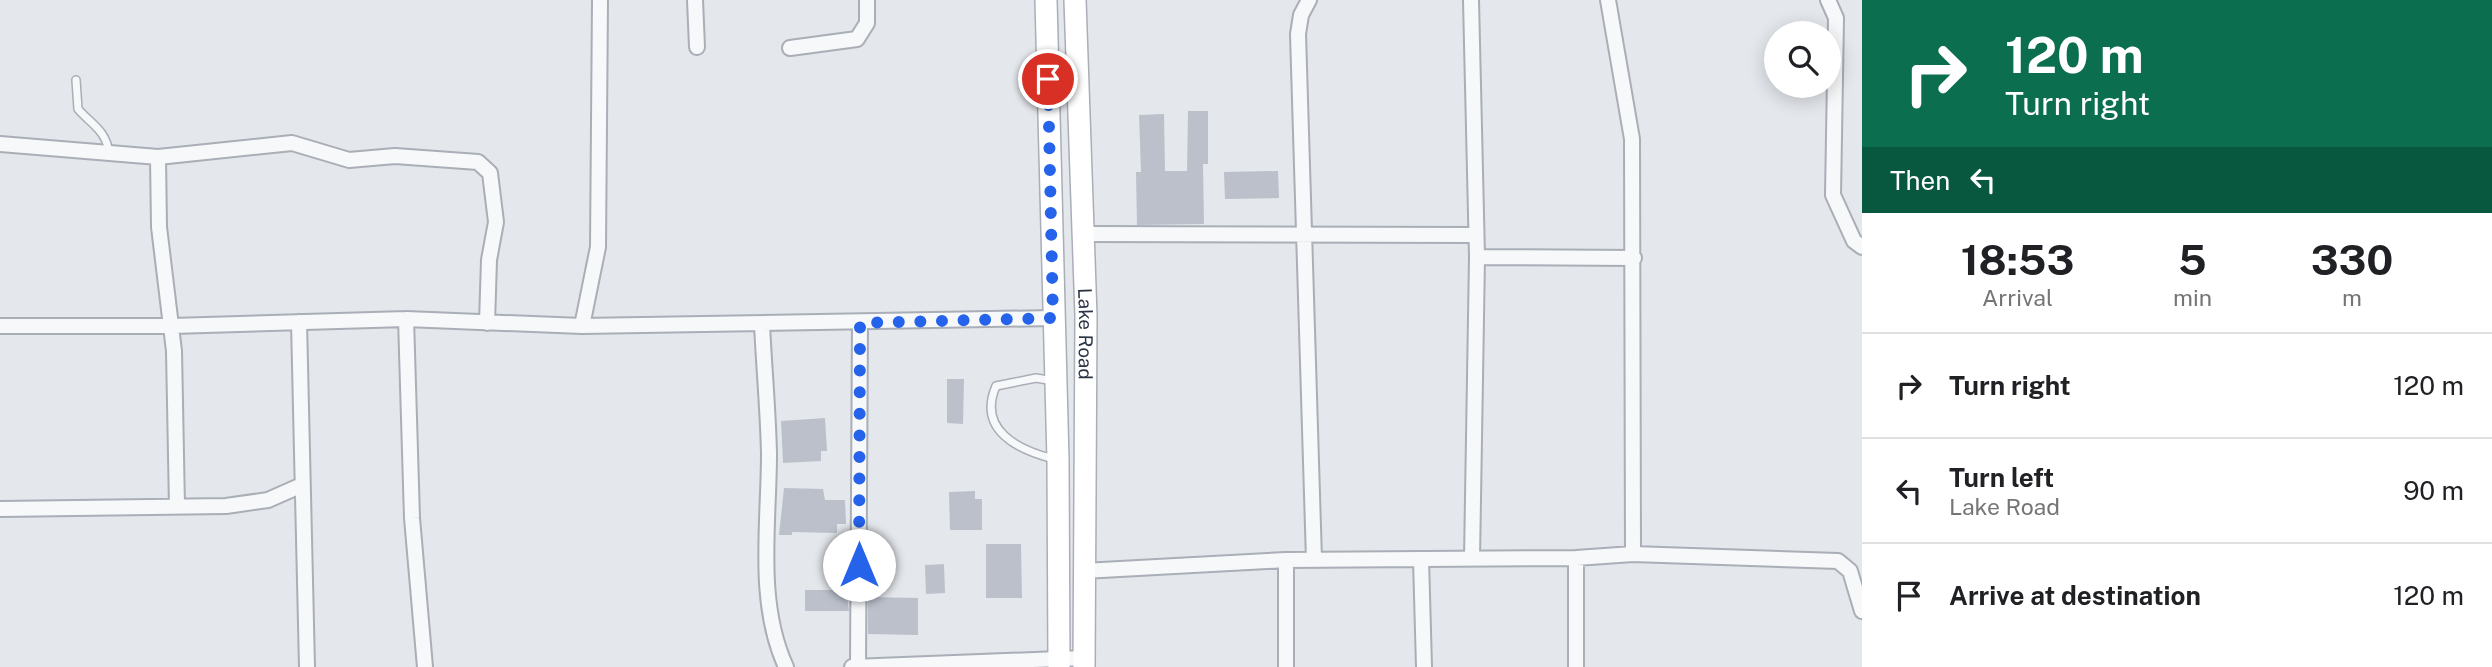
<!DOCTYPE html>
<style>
:root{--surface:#fff;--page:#f2f2f2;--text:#202124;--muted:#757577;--line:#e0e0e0}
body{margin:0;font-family:"Public Sans",sans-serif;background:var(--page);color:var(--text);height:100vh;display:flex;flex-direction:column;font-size:26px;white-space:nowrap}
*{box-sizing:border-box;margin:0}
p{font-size:23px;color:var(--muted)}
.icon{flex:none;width:38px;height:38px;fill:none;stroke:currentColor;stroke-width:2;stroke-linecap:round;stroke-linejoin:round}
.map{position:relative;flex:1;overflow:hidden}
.panel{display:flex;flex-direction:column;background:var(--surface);width:630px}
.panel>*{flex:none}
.top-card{background:#0b6e4f;color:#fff;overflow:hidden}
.controls{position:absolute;left:1764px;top:21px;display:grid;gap:14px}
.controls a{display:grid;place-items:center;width:77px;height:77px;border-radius:50%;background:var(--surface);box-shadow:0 4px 18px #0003;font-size:35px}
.pin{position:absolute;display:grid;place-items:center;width:60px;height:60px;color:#fff;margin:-30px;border:4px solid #fff;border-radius:50%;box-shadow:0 2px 7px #0007}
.me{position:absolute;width:77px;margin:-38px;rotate:0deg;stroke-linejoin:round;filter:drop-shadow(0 0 5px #0008)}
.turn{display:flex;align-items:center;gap:24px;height:147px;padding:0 28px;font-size:32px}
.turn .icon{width:91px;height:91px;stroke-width:2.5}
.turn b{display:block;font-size:49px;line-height:60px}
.then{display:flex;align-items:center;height:66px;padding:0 28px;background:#0003;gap:14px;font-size:26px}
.eta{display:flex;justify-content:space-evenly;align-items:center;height:119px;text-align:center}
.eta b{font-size:42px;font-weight:700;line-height:49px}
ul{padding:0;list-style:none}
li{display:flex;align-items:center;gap:21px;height:105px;padding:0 28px;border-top:2px solid var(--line)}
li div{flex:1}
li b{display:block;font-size:26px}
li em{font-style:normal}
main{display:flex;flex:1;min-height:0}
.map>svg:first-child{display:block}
.building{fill:#bbc0ca}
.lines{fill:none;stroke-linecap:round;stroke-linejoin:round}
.service-casing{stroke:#a9aeb7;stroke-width:10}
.minor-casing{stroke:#a9aeb7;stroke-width:18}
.secondary-casing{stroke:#a9aeb7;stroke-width:24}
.service{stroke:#f7f8fa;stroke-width:7}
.minor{stroke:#f7f8fa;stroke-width:14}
.secondary{stroke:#fff;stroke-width:21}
.route{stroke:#2563eb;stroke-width:12;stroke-dasharray:0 21.6}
.labels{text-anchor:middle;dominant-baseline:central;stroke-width:5;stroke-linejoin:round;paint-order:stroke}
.street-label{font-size:19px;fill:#2b3445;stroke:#f4f6f9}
</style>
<main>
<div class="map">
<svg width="1862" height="667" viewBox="0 0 1862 667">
<rect width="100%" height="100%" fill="#e4e7ec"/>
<path class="building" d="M1188,111H1208V164H1203L1204,224L1137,225L1136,172H1141L1139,115L1164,114L1165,171H1187Z
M1278,171L1279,198L1225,199L1224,172Z
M947,379H964L963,424L947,423Z
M825,418L827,451H821V461L783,463L781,421Z
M784,488L823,489L825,500H845L846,524H837V533L792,532V535H779Z
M975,491V499H982V530H950L949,492Z
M986,544H1021L1022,598H986Z
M944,564L945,593L926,594L925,565Z
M805,590H846L849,611H805Z
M868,597L918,598V635L868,634Z"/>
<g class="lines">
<g class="service-casing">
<path id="service" d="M76,80L78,109C92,125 107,131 109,154
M1054,459C1018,450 977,430 996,386L1036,378L1054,381"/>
</g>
<g class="minor-casing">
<path id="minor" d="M695,0L697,47
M1309,0L1301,15L1298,34L1314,560
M1471,0L1477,257L1472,559
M1608,0L1632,139L1633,554
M1828,0L1836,18L1833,195L1854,241L1862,247
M790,48L857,39L867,23V0
M0,144L158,157
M1084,234L1476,235
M1477,257L1634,258
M406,319L412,518L425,667
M299,322L307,667
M762,324C764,367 768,410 769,453C769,524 756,602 786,667
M0,326H172L406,319L582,326L1053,318
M582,326L598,247L600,0
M177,507L174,351L159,227L158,157L292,143L349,160L395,156L478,162L490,173L496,222L489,260L487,323
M0,509L226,506L268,500L302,485
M1421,559L1424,667
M1083,571L1286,560L1576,558L1633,554L1838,561L1850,571L1862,611
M858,666L860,323
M852,667L1084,658
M1286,667V560
M1576,667V558"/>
</g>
<g class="secondary-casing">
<g id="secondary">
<path d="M1046,0L1058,460L1059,667"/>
<path id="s1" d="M1075,0L1086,316L1084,667"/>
</g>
</g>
<use href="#service" class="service"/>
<use href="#minor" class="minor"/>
<use href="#secondary" class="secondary"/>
</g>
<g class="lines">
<path class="route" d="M859,565L860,323L1053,318L1048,79"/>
</g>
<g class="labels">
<g class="street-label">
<text stroke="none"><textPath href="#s1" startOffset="334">Lake Road</textPath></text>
</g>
</g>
</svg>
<div class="controls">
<a><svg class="icon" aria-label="search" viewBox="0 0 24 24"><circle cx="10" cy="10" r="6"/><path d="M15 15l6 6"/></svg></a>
</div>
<div class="pin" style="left:1048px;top:79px;background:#d93025"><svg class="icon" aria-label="arrive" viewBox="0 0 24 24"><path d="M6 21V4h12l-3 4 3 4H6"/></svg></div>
<svg class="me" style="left:859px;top:565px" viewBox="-20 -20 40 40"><circle r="19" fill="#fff"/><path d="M0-13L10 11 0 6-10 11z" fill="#2563eb"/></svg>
</div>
<section class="panel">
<div class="top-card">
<div class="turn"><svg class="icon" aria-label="right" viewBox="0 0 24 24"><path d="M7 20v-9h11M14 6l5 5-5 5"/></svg><div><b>120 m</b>Turn right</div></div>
<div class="then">Then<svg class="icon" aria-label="left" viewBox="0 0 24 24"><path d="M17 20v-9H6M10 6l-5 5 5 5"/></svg></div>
</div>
<div class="eta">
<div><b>18:53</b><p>Arrival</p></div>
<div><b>5</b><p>min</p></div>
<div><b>330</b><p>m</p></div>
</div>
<ul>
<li><svg class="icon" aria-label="right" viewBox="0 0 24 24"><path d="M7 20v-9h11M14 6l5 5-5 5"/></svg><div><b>Turn right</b></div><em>120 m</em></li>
<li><svg class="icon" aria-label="left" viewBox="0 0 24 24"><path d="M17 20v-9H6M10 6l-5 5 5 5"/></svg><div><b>Turn left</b><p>Lake Road</p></div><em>90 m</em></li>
<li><svg class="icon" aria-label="arrive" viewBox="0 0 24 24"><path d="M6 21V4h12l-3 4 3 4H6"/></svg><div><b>Arrive at destination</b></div><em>120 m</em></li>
</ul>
</section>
</main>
